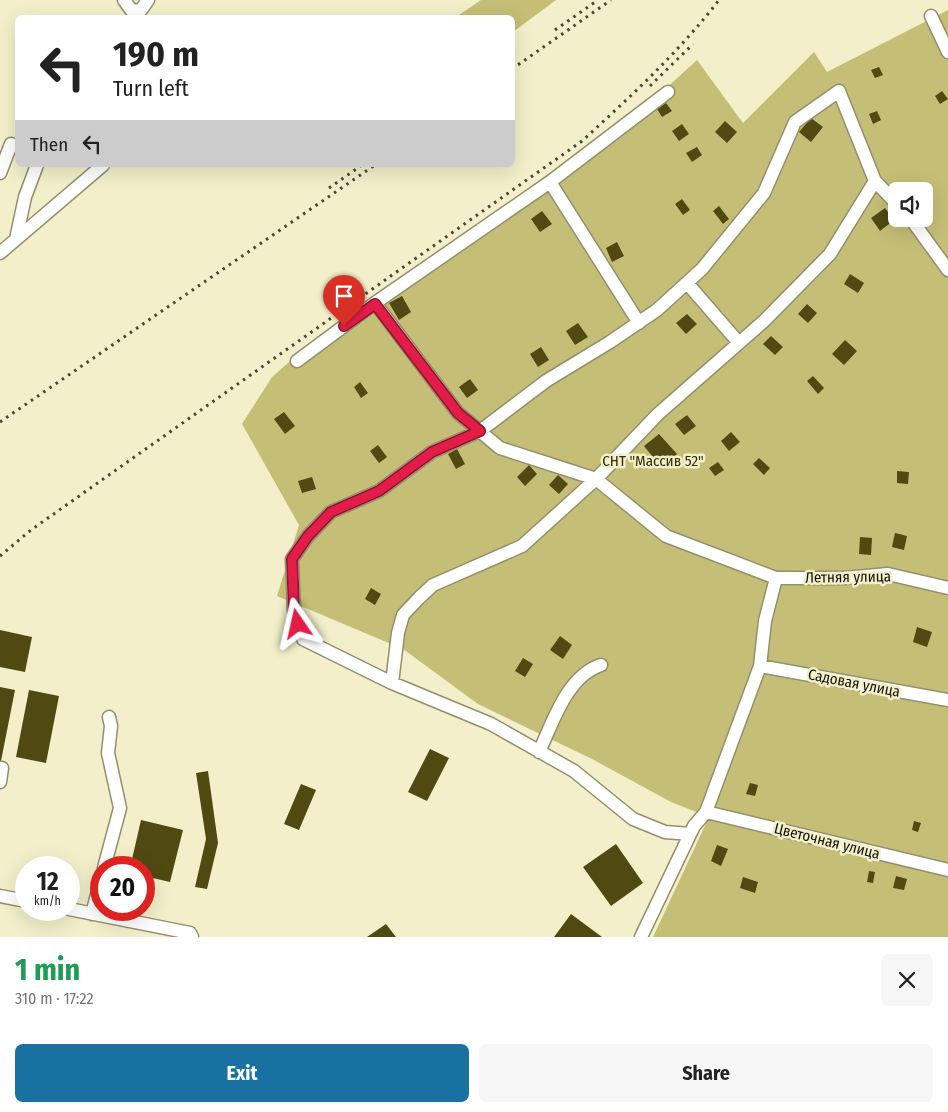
<!DOCTYPE html>
<meta charset="utf-8">
<style>
:root{--surface:#fff;--page:#f6f6f6;--text:#222;--muted:#767676;--accent:#1871a0}
body{margin:0;font-family:"Fira Sans Condensed",sans-serif;background:var(--page);color:var(--text);height:100vh;display:flex;flex-direction:column;font-size:19px;white-space:nowrap}
*{box-sizing:border-box;margin:0}
p{font-size:16px;color:var(--muted)}
.icon{flex:none;width:28px;height:28px;fill:none;stroke:currentColor;stroke-width:2;stroke-linecap:round;stroke-linejoin:round}
.map{position:relative;height:937px;overflow:hidden}
.details{display:flex;flex-direction:column;background:var(--surface);flex:1}
.details>*{flex:none}
.top-card{position:absolute;left:15px;top:15px;width:500px;height:152px;border-radius:8px;box-shadow:0 5px 20px #0002;background:#fff;color:var(--text);overflow:hidden}
.buttons{position:absolute;left:888px;top:182px;display:grid;gap:10px}
.buttons a{display:grid;place-items:center;width:45px;height:45px;border-radius:8px;background:var(--surface);box-shadow:0 5px 20px #0002;font-size:25px}
.speed{position:absolute;left:15px;top:856px;display:flex;gap:10px;font-size:25px;font-weight:700;text-align:center}
.speed>*{display:grid;place-content:center;width:65px;height:65px;border-radius:50%;background:var(--surface);box-shadow:0 5px 20px #0002;line-height:1}
.speed small{font-size:12px;font-weight:400}
.speed .limit{border:8px solid #d22;background:#fff;color:#111}
.pin{position:absolute;display:grid;place-items:center;width:42px;height:42px;color:#fff;margin:-51px -21px;border-radius:50% 50% 50% 0;rotate:-45deg;box-shadow:0 0 5px #0007}
.pin .icon{rotate:45deg}
.me{position:absolute;width:55px;margin:-28px;rotate:349deg;stroke-linejoin:round;filter:drop-shadow(0 0 4px #0008)}
.turn{display:flex;align-items:center;gap:18px;height:105px;padding:0 15px;font-size:22px}
.turn .icon{width:65px;height:65px;stroke-width:2.5}
.turn b{display:block;font-size:35px;line-height:42px}
.then{display:flex;align-items:center;height:48px;padding:0 15px;background:#0003;gap:10px;font-size:19px}
.round{display:grid;place-items:center;flex:none;width:52px;height:52px;border-radius:8px;background:var(--page)}
.headline{display:flex;align-items:center;justify-content:space-between;height:85px;padding:0 15px}
h1{font-size:30px;font-weight:700;line-height:38px;color:#1e9e55}
.button{display:flex;gap:10px;margin-top:auto;padding:10px 15px}
.button a{flex:1;height:58px;border-radius:8px;background:var(--accent);color:#fff;font-size:20px;font-weight:700;line-height:58px;text-align:center}
.button a+a{background:var(--page);color:var(--text)}
.map>svg:first-child{display:block}
.green{fill:#c5be76;fill-rule:evenodd}
.building{fill:#504a12}
.lines{fill:none;stroke-linecap:round;stroke-linejoin:round}
.minor-casing{stroke:#92906d;stroke-width:15}
.minor{stroke:#fff;stroke-width:12}
.rail{stroke:#474533;stroke-width:3;stroke-dasharray:2.5 5;stroke-linecap:butt}
.route-casing{stroke:#92132f;stroke-width:12}
.route{stroke:#e11d48;stroke-width:9}
.labels{text-anchor:middle;dominant-baseline:central;stroke-width:5;stroke-linejoin:round;paint-order:stroke}
.park-label{font-size:15px;fill:#332f01;stroke:#f2efca}
.street-label{font-size:15px;fill:#141306;stroke:#f2efca}
</style>
<div class="map">
<svg width="948" height="937" viewBox="0 0 948 937">
<rect width="100%" height="100%" fill="#f2efca"/>
<path class="green" d="M481,0H556L513,32L512,18L456,17Z
M948,10V937H653L709,817L671,802L592,759L478,704L403,649L277,596L299,525L242,424L272,377L296,356L662,92L697,60L743,123L814,52L827,72ZM896,191H924V219H896Z"/>
<path class="building" d="M879,67L883,75L875,78L871,70Z
M942,91L948,99L940,104L935,96Z
M666,103L672,111L662,117L657,109Z
M877,111L881,120L873,124L869,114Z
M811,118L823,127L811,142L799,132Z
M725,121L737,132L727,143L715,132Z
M682,124L689,134L679,141L672,131Z
M697,147L702,155L692,162L686,153Z
M682,199L690,210L683,215L675,204Z
M719,206L729,219L723,224L713,211Z
M885,208L894,220L880,231L871,218Z
M542,211L552,224L540,232L531,219Z
M617,242L624,256L612,262L606,248Z
M850,274L864,283L858,293L844,284Z
M402,296L411,312L399,320L389,303Z
M807,304L817,313L808,323L798,314Z
M687,314L697,324L686,334L676,323Z
M578,323L588,337L575,345L566,331Z
M771,336L783,347L775,355L763,344Z
M845,340L857,351L844,365L832,354Z
M541,347L549,360L538,367L530,354Z
M813,376L824,388L818,394L807,381Z
M470,379L478,390L467,398L459,387Z
M360,382L368,393L361,398L354,387Z
M284,412L295,426L285,434L274,419Z
M687,415L696,426L684,435L675,424Z
M731,432L740,442L729,451L721,441Z
M659,434L677,454L661,467L644,446Z
M378,445L387,457L379,463L370,451Z
M457,449L465,464L456,469L448,454Z
M759,458L770,468L764,475L753,464Z
M718,462L724,470L715,476L709,468Z
M529,465L537,474L525,486L517,477Z
M897,471L909,472L908,484L897,483Z
M558,475L568,484L559,494L549,485Z
M312,477L316,489L302,493L298,481Z
M895,533L907,536L904,550L892,547Z
M860,537L872,538L871,555L859,554Z
M371,588L381,594L375,605L365,599Z
M917,627L932,632L927,647L913,642Z
M0,630L32,637L25,672L0,667Z
M560,636L572,645L563,659L550,650Z
M523,658L533,664L525,677L515,671Z
M0,687L15,690L1,761H0Z
M29,690L59,696L46,763L16,757Z
M430,749L449,758L427,801L408,792Z
M208,771L218,843L207,889L195,887L206,839L196,773Z
M750,783L758,785L755,796L746,794Z
M301,784L316,790L299,830L284,824Z
M141,820L183,830L170,882L144,876V868H130Z
M914,821L921,823L918,832L912,830Z
M616,844L643,883L611,906L583,867Z
M717,845L728,849L721,866L711,861Z
M869,871L875,872L873,883L867,882Z
M896,876L907,879L904,890L893,888Z
M743,877L758,882L755,893L740,888Z
M571,914L602,937H554Z
M386,924L396,937H367Z"/>
<g class="lines">
<g class="minor-casing">
<path id="minor" d="M124,0L132,11L141,10L148,0
M931,16L948,52
M0,173L11,144L18,146
M875,181L896,203
M911,219L948,270
M16,239L25,197L37,165
M0,253L103,165
M687,283L739,343
M375,303L458,413L500,448L596,479L522,546L433,585L419,598L403,615L398,633L392,683
M639,323L550,182L668,92
M297,361L375,303L550,182
M760,666L948,700
M539,752C553,722 567,676 601,665
M0,768H2L0,782
M706,812L948,870
M690,834L665,832L633,819L574,771L491,724L392,683L303,639L294,610L292,559L308,536L331,512L379,491L432,452L480,431L546,381L610,342L657,310L702,269L764,193L795,122L839,91L875,181L830,254L764,321L658,414L596,479L666,536L776,578H844L888,574L948,588
M104,868L120,808L108,753L111,726L109,717
M0,896L26,901
M69,909L190,933L192,937
M92,914L101,879
M641,937L694,826L706,812L760,666L765,621L776,578"/>
</g>
<use href="#minor" class="minor"/>
<path class="rail" d="M555,30L598,0
M512,69L611,0
M650,86L693,44
M329,188L362,165
M0,422L375,165
M0,556L31,530L582,141C630,97 679,52 719,0"/>
</g>
<g class="lines">
<g class="route-casing">
<path id="route" d="M298,624L294,610L292,559L308,536L331,512L379,491L432,452L480,431L458,413L375,304L344,326"/>
</g>
<use href="#route" class="route"/>
</g>
<g class="labels">
<g class="park-label">
<text x="653" y="461">СНТ "Массив 52"</text>
</g>
<g class="street-label">
<text transform="translate(848 577) rotate(-1)">Летняя улица</text>
<text transform="translate(854 683) rotate(11)">Садовая улица</text>
<text transform="translate(827 841) rotate(14)">Цветочная улица</text>
</g>
</g>
</svg>
<div class="buttons">
<a><svg class="icon" aria-label="sound" viewBox="0 0 24 24"><path d="M4 9h4l5-4v14l-5-4H4zM17 9q2 3 0 6"/></svg></a>
</div>
<div class="speed"><div>12<small>km/h</small></div><div class="limit">20</div></div>
<div class="pin" style="left:344px;top:326px;background:#d93025"><svg class="icon" aria-label="arrive" viewBox="0 0 24 24"><path d="M6 21V4h12l-3 4 3 4H6"/></svg></div>
<svg class="me" style="left:298px;top:624px" viewBox="-20 -20 40 40"><path d="M0-17L14 15 0 8-14 15z" fill="#e11d48" stroke="#fff" stroke-width="4"/></svg>
<div class="top-card">
<div class="turn"><svg class="icon" aria-label="left" viewBox="0 0 24 24"><path d="M17 20v-9H6M10 6l-5 5 5 5"/></svg><div><b>190 m</b>Turn left</div></div>
<div class="then">Then<svg class="icon" aria-label="left" viewBox="0 0 24 24"><path d="M17 20v-9H6M10 6l-5 5 5 5"/></svg></div>
</div>
</div>
<section class="details">
<div class="headline"><div><h1>1 min</h1><p>310 m · 17:22</p></div><a class="round"><svg class="icon" aria-label="close" viewBox="0 0 24 24"><path d="M6 6l12 12M18 6L6 18"/></svg></a></div>
<div class="button"><a>Exit</a><a>Share</a></div>
</section>
